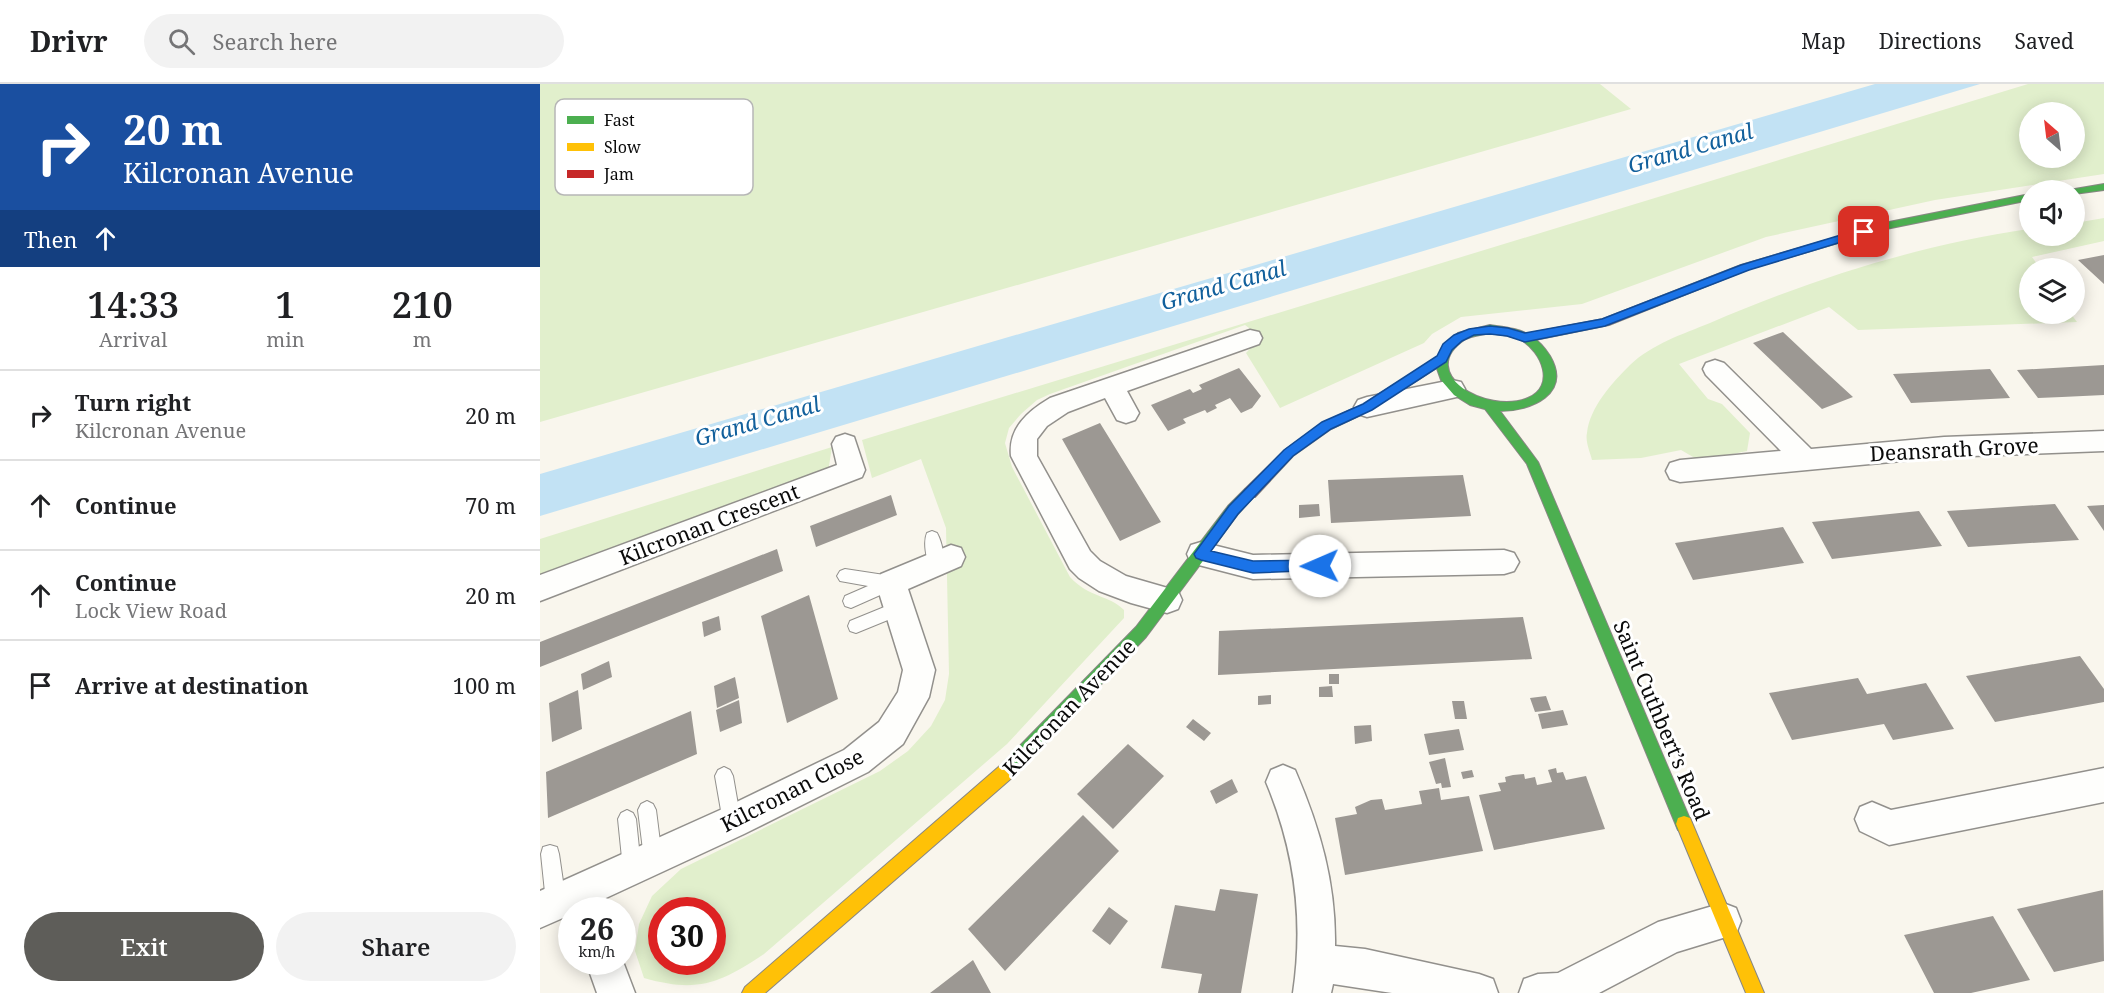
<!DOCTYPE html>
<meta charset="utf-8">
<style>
:root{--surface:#fff;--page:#f2f2f2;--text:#202124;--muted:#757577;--line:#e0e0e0;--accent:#5e5d59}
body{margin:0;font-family:"Noto Serif",serif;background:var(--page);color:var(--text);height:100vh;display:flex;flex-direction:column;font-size:22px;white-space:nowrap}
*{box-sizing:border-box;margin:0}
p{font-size:20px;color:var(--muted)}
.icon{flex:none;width:33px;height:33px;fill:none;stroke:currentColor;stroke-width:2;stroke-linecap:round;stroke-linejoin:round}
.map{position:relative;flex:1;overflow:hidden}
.details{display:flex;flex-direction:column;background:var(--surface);width:540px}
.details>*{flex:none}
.top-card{background:#1a4fa0;color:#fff;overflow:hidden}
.needle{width:39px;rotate:332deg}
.buttons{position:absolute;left:1479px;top:18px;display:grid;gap:12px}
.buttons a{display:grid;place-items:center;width:66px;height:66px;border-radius:50%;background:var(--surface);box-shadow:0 3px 15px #0003;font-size:30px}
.speed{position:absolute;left:18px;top:813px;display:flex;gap:12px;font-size:30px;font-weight:700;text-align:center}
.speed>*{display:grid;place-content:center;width:78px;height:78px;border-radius:50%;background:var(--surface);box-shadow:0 3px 15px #0003;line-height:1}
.speed small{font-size:15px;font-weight:400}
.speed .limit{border:9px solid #d22;background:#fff;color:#111}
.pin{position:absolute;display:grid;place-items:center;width:51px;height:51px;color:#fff;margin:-26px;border-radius:12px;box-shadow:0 3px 9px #0006}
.me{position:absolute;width:66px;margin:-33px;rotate:269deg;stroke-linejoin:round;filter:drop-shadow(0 0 4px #0008)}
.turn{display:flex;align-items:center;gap:21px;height:126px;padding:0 24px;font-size:27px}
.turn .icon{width:78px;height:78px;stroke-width:2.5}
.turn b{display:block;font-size:42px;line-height:51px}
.then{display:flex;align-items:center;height:57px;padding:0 24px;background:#0003;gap:12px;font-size:22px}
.eta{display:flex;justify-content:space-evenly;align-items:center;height:102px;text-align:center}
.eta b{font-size:36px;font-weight:600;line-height:42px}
.button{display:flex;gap:12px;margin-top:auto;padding:12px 24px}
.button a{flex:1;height:69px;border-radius:36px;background:var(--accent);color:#fff;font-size:24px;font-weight:600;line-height:69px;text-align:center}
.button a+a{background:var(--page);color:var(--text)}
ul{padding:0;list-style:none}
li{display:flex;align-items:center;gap:18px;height:90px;padding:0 24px;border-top:2px solid var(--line)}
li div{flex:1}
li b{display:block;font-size:22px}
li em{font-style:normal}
header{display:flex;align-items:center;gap:36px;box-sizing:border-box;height:84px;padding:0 30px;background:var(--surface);border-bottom:2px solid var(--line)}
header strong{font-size:28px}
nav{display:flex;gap:33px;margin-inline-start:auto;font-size:21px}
.search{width:420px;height:54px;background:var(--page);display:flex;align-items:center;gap:15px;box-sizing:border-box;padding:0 21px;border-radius:33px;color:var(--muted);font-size:22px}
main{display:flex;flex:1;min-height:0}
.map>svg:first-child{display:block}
.green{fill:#e1efcc;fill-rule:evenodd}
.water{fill:#c2e2f4}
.building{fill:#9c9893}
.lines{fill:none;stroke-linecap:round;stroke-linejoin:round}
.lane-casing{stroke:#92908c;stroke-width:2}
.street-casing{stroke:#92908c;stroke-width:3}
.fast-casing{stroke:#888783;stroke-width:2}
.slow-casing{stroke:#888783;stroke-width:2}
.jam-casing{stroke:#888783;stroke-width:2}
.lane{fill:#fefefc;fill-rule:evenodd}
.street{fill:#fefefc;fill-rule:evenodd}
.fast{fill:#4caf50;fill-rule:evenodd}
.slow{fill:#ffc107;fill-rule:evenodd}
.jam{fill:#c62828;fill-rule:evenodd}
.route{fill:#1a73e8;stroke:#114b97;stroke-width:1.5}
.labels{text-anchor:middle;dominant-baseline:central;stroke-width:6;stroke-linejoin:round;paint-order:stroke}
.street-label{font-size:21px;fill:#0a0a0a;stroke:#fff}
.water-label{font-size:22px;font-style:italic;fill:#12609c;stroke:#fff}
.key{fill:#fff;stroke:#b6b6b6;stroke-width:1.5}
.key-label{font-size:16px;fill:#0a0a0a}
</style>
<header>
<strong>Drivr</strong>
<div class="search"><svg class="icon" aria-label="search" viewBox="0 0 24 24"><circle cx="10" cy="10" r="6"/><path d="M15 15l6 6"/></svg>Search here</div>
<nav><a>Map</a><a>Directions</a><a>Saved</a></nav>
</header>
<main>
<section class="details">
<div class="top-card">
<div class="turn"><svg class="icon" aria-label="right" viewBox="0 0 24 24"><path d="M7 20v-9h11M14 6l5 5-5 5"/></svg><div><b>20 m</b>Kilcronan Avenue</div></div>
<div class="then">Then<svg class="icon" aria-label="ahead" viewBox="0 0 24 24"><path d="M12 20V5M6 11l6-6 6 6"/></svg></div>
</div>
<div class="eta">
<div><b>14:33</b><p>Arrival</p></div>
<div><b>1</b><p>min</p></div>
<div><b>210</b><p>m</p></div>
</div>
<ul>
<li><svg class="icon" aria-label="right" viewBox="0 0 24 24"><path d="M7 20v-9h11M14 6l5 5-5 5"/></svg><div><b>Turn right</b><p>Kilcronan Avenue</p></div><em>20 m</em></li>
<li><svg class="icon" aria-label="ahead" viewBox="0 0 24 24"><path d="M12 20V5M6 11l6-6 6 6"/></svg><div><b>Continue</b></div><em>70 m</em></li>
<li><svg class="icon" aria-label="ahead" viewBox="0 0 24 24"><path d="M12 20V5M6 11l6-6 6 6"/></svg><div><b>Continue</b><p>Lock View Road</p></div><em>20 m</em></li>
<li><svg class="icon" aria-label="arrive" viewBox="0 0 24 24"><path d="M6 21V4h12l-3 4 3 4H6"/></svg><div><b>Arrive at destination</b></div><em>100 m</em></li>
</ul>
<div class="button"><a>Exit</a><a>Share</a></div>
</section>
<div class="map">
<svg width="1564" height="909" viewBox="0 0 1564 909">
<rect width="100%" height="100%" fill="#f9f6ed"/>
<path class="green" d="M0,0H1060L1091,25L0,338Z
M1488,0H1564V90L1395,116L1226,153L1042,220L921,233L892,250L884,259L740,324L706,269L721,253L705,241L510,310L497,316L481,330L469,344L465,359L472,383L530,493C549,514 570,511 584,526V534L467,660L224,870C179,900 157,909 104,894L95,867L99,840L112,812L141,785L340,687L368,667L391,642L405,616L409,590L406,444L381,375L332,394L322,356ZM1490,28H1534V74H1490ZM122,826H172V878H122Z
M1564,134V157L1492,173L1500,184H1490V230H1531L1537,238L1318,246L1289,223L1139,280L1168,315L1182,320L1210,349L1207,367L1160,377L1141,366L1101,374L1052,376C1050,368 1045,357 1047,349C1050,323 1072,299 1090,281C1112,260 1143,250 1170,239C1272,195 1379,161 1489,145L1490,152H1534L1535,139Z
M292,363L288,388L0,497V455Z"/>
<path class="water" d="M1335,0H1440L0,432V390Z"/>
<path class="building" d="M1564,171V200L1538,176Z
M1243,248L1277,280L1313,313L1282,325L1213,259Z
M1564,281V311L1522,313L1498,314L1477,286Z
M699,284L721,312L712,324L701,329L690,314L675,321L677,324L667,329L665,326L643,335L646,339L628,347L611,321L650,305L653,309L662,305L659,301Z
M1450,285L1470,314L1371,319L1353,290Z
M560,339L621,438L580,457L522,355Z
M923,391L931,432L791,439L788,396Z
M351,411L357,431L276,463L270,442Z
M779,420L780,432L759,434V421Z
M1515,420L1539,456L1428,463L1407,427Z
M1564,421V447L1547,422Z
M1379,427L1402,462L1292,475L1272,438Z
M1243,443L1264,479L1153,496L1135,459Z
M237,465L243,487L0,583V558Z
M269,511L298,615L247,639L221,532Z
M179,532L181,546L164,553L162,538Z
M983,533L992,575L678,591L679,547Z
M1540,572L1564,605V618L1455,638L1426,592Z
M69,577L72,593L43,606L41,590Z
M789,590H799V600H789Z
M195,593L199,614L177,624L174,602Z
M1318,594L1327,610L1386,599L1414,645L1353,656L1344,640L1252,656L1229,609Z
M792,602L793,613H779V603Z
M38,606L42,645L12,658L9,619Z
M731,611V620L718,621V612Z
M1006,612L1011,626L995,628L990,614Z
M199,616L202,639L180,648L176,626Z
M912,617H924L927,635H915Z
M1023,626L1028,641L1002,645L998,630Z
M151,627L157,670L8,734L6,688Z
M653,635L671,649L664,657L646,643Z
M831,641L832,657L815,660L814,642Z
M919,645L924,666L889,671L884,650Z
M588,660L624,692L573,745L537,710Z
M905,674L911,703L902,704L901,699L896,700L889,678Z
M1016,684L1017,689L1023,688L1026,696L1046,692L1065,745L954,766L939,711L961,707L958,699L966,698L965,693L973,691L984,690L985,695L995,693L997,701L1012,698L1008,686Z
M932,686L934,693L923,695L921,688Z
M692,695L698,708L676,720L670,707Z
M899,704L901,716L929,712L943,767L805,791L795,734L817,730L815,723L831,716L842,715L845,726L882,720L879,707Z
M543,731L579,767L465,887L428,845Z
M680,805L718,810L701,909H658L662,890L621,884L635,821L675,827Z
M1563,806L1564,877L1514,888L1477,825Z
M569,823L588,837L570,861L552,847Z
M1453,832L1490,896L1431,909H1394L1364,851Z
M433,876L451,909H390L398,903Z"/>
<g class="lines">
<g class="lane-casing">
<path id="lane" d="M392,447L397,449C402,458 406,475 401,485L396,486L391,485C386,475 383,458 387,449Z
M305,485L351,492L356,494L359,499L356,504L311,524L305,522L303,517L305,512L328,502L300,497L297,492L300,487Z
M359,517L365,519L367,524L365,529L316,549L310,547L308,542L310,537Z
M184,683L190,686L193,692L201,738L198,744L192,747L186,744L183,738L175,692L178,686Z
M107,717L113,720L116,726L122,774L120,781L113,783L106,781L104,774L98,726L101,720Z
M87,726L93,729L96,735L101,784L99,791L92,793L85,791L83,784L78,735L81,729Z
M10,761L17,763L19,770L26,818L23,825L16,828L9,825L6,818L1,770L3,763Z"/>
</g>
<g class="street-casing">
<path id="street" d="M710,246L719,248L722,254L719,260L587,307L599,329L595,336L586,339L577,336L565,314L528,328L507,342L497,355V372L550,467L560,477L586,492L638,507L642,516L638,525L627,529L591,519L559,507L539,494L530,485L471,372C468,344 488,327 510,314Z
M1175,276L1184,279L1271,365L1404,353L1564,347V367L1404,373L1140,398L1130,395L1126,387L1130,379L1140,376L1241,367L1166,291L1163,285L1166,279Z
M912,296L921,298L925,305L921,312L827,333L818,330L814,323L818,316L827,313Z
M305,350L314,353L325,386L322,393L0,517V491L297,381L292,360L296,353Z
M661,458L713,471L964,466L974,469L979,478L974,487L964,490L713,495L651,479L647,470L651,461Z
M411,461L421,464L425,473L421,482L368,505L395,586L389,613L363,660L328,688L204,750L40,826H32V830L0,844V807L180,726L304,666L339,638L358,608L363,586L336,499L341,490Z
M743,681L755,686C780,744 796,799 795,862L825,865L939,890L953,895L958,909H852L793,900L791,909H753C764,835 755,767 726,698L731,686Z
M1564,684V718L1349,761L1320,747L1315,735L1320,723L1332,718L1351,726Z
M1183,819L1196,824L1201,837L1196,850L1137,868L1059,909H979L984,895L998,890L1018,889L1118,838Z
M82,875L95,909H57L46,878H82Z"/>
</g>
<g class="fast-casing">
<path id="fast" d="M1564,100V106L1534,110V106H1529Z
M1490,110V116L1346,145L1311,155L1306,152L1307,150L1344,139Z
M950,241C963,243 979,244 991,252C999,257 1005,264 1010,272C1032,310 991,327 960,327L998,378L1152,740L1150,746L1144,748L1138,746L987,380L945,325L930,321L914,311L901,296L896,282L901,265L918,249ZM950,249C960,251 972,251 981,256C1002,268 1016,302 988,314C946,331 876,289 924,256C931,252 942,251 950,249Z
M710,404L717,409L698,430L606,553L474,692L468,694L462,692L460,686L462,680L596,543L688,422L705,405Z"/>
</g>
<g class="slow-casing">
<path id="slow" d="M468,678L474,680L476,686L474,692L225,909H202L205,903L462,680Z
M1144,732L1150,734L1224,909H1206L1136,740L1138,734Z"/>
</g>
<g class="jam-casing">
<path id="jam" d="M1311,149L1315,150V154L1209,185L1069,241L985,258L979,254L985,250L1063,235L1201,181Z
M902,271L908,275L906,278L831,326L791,345L753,372L715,413H705L703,409L705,405L745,366L783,339L823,320Z"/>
</g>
<use href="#lane" class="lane"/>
<use href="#street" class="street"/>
<use href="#fast" class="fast"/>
<use href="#slow" class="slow"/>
<use href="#jam" class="jam"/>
</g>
<path class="route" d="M1324,144L1328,145V150L1209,186L1065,242L985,258L967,252L950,250L934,251L922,257L912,266L906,278L832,326L791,345L753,372L698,430L671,467L713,477L780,476L785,478L787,482L785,486L713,489L661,476L656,474L654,470L689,422L744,366L782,338L823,320L897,272L903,260L914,251L929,245L950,242L968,244L985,249L1062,235L1201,181Z"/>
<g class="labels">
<g class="street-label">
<text transform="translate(1414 365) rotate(-3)">Deansrath Grove</text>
<text transform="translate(169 440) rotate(-21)">Kilcronan Crescent</text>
<text transform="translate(529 623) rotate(-46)">Kilcronan Avenue</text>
<text transform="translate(1122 636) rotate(67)">Saint Cuthbert’s Road</text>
<text transform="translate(252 706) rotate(-27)">Kilcronan Close</text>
</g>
<g class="water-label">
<text transform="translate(1150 63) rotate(-16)">Grand Canal</text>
<text transform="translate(683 200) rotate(-16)">Grand Canal</text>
<text transform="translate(217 336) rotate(-16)">Grand Canal</text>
</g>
</g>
<rect x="15" y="15" width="198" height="96" rx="9" class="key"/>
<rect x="27" y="32" width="27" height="8" fill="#4caf50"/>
<rect x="27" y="59" width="27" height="8" fill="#ffc107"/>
<rect x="27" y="86" width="27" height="8" fill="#c62828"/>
<g class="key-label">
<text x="64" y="42">Fast</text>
<text x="64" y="69">Slow</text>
<text x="64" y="96">Jam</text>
</g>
</svg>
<div class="buttons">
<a><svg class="needle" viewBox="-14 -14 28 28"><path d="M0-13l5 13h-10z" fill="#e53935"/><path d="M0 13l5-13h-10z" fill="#757577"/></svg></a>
<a><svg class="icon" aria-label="sound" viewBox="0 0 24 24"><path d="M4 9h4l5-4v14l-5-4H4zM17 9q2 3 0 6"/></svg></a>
<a><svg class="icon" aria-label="layers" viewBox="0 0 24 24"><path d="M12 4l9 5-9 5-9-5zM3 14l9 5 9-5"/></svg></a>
</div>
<div class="speed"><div>26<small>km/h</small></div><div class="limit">30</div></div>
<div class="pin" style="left:1324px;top:148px;background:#d93025"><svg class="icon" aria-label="arrive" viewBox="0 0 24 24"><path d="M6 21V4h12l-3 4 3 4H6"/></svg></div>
<svg class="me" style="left:780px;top:482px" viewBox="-20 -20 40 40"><circle r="19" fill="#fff"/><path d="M0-13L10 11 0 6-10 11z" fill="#1a73e8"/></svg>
</div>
</main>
